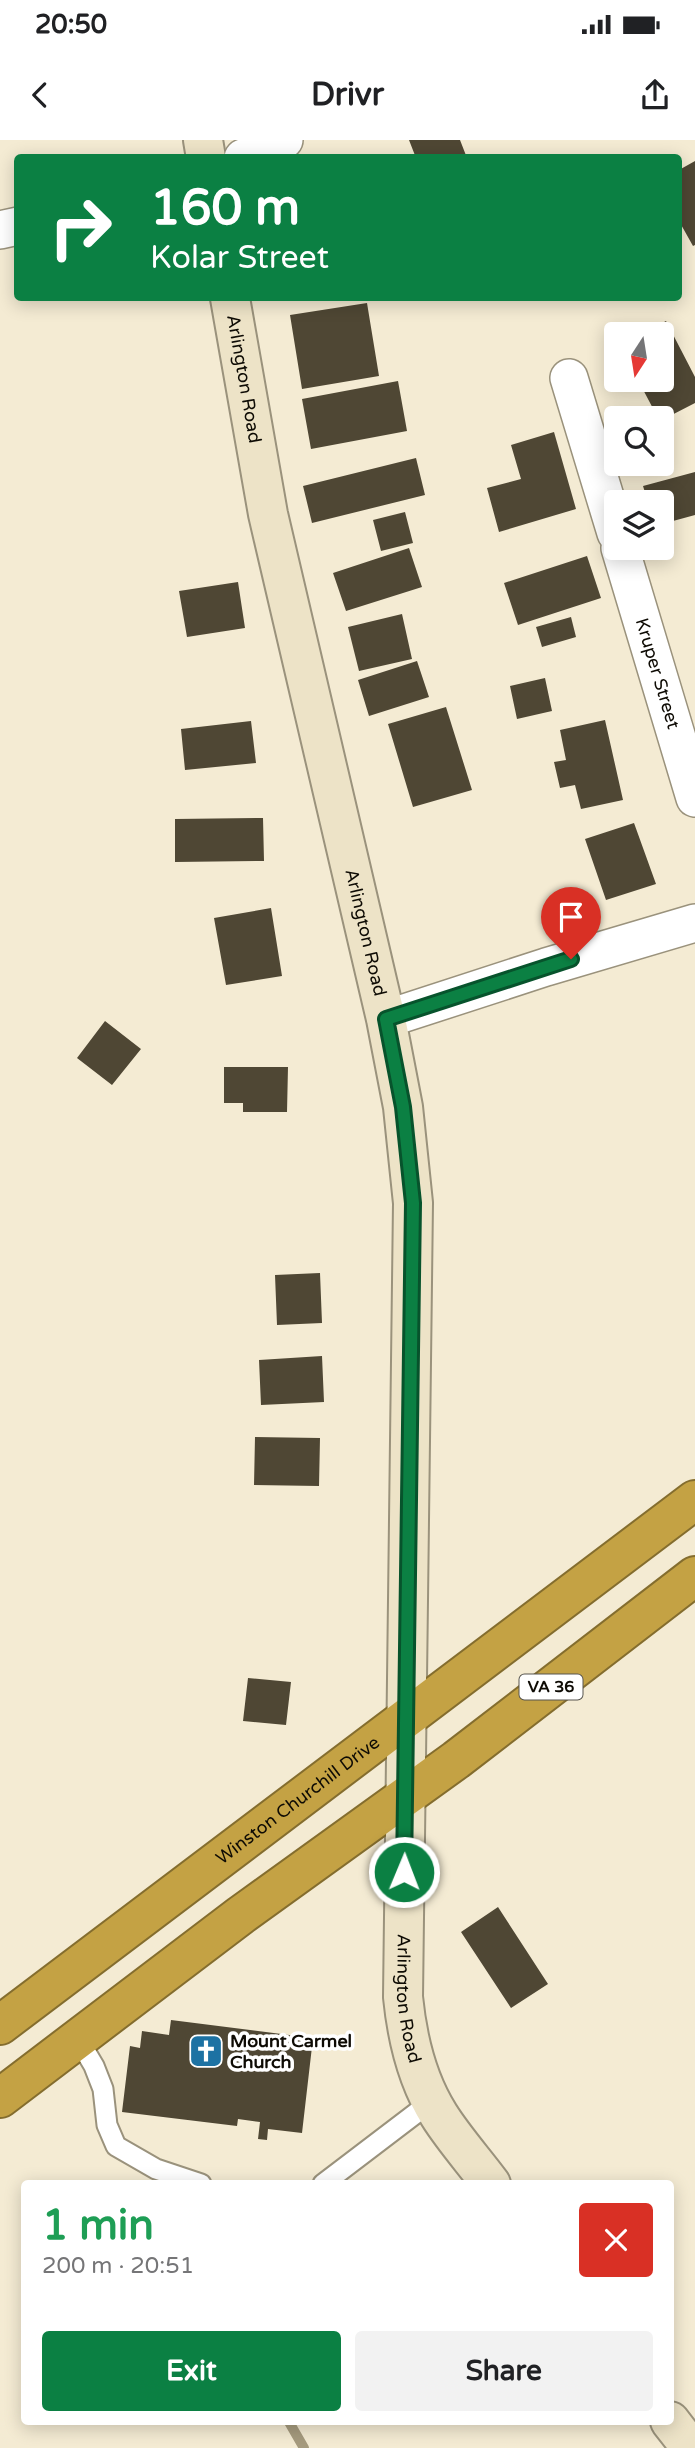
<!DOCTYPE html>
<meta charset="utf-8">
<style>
:root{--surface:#fff;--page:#f2f2f2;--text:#202124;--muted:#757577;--accent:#0b8043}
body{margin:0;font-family:"Varela Round",sans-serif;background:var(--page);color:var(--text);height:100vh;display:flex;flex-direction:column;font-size:26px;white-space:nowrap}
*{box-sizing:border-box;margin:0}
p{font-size:23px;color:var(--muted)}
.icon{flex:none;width:38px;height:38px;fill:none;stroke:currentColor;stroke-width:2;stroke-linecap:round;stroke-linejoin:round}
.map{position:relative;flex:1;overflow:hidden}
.panel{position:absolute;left:21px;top:2040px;width:653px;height:245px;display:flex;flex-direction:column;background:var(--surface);border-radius:7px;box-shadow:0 4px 18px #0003}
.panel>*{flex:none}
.guide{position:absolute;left:14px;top:14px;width:668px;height:147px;border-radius:7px;box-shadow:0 4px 18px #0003;background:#0b8043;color:#fff;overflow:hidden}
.needle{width:46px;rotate:192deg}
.fabs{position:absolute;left:604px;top:182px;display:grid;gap:14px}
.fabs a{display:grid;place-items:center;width:70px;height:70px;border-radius:7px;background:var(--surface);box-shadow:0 4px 18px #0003;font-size:35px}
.pin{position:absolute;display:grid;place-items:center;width:60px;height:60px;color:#fff;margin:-72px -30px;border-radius:50% 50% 50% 0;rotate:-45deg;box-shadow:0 0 7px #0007}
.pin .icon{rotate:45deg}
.me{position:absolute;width:77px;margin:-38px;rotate:1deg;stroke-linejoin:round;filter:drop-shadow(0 0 5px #0008)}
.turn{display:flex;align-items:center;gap:24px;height:147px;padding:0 21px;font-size:32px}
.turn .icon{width:91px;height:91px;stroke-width:2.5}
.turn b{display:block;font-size:49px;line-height:60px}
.round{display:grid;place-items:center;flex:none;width:74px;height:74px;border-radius:7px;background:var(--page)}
.headline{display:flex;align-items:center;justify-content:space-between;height:119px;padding:0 21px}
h1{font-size:42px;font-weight:800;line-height:52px;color:#1e9e55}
.primary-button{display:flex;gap:14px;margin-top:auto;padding:14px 21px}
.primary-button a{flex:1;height:80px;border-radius:7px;background:var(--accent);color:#fff;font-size:28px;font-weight:800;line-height:80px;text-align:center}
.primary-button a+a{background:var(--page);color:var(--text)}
.status{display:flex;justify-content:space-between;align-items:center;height:49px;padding:0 35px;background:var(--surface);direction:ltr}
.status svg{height:19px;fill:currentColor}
header{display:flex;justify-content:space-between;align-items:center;height:91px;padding:0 21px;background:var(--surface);font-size:32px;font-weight:800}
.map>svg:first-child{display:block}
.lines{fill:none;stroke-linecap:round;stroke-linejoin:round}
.stream{stroke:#a69b7e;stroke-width:10}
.building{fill:#4f4734}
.lane-casing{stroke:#9a927c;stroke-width:23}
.street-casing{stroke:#9a927c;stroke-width:40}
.secondary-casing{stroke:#9a927c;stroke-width:42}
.highway-casing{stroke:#846d2e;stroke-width:42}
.lane{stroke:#fff;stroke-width:19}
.street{stroke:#fff;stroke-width:37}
.secondary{stroke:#ede3c7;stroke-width:38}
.highway{stroke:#c4a244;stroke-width:38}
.route-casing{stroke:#07532c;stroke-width:18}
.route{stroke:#0b8043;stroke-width:12}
.labels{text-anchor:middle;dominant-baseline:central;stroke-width:7;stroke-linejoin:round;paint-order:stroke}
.shield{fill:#fff;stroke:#56544f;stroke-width:2}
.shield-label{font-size:16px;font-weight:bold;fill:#0e0b04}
.street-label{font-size:18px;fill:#0e0b04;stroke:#fff}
.poi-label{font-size:18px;font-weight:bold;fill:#0e0b04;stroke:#fff;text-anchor:start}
</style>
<div class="status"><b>20:50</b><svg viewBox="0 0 49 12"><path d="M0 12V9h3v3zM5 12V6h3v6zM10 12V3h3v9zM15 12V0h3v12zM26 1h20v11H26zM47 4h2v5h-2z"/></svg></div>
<header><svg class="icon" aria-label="back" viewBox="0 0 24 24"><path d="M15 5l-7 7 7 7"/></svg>Drivr<svg class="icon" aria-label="share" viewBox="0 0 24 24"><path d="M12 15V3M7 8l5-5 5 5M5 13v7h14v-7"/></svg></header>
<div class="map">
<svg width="695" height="2308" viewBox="0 0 695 2308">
<rect width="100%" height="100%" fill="#f4ebd3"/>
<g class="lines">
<path class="stream" d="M289,2282L304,2308"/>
</g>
<path class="building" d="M409,0H460L467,18H416Z
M695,21V105L693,106L679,81V30Z
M367,163L379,236L302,249L290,175Z
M666,181L695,237V263L662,280V278H658L638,240H662V194H641Z
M398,241L407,291L311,309L302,259Z
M554,292L576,369L499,392L487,348L521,339L511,305Z
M416,318L425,355L312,383L303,346Z
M695,332V375L662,384V362H648L643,346Z
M405,372L413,403L381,411L373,380Z
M409,408L422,447L346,471L333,433Z
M587,416L601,458L518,485L504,443Z
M238,442L245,488L187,497L179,451Z
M402,474L412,519L359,531L348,487Z
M571,477L576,497L542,507L536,487Z
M417,521L429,557L369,576L358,540Z
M545,538L552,571L517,579L510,546Z
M446,567L472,650L413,667L388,584Z
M605,580L623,660L581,669L575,645L560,648L554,622L566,620L560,590Z
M251,581L256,623L185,630L181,589Z
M263,678L264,721L175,722V679Z
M634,683L656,744L606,760L585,699Z
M271,768L282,836L226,845L214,778Z
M105,881L141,909L112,945L77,918Z
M224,927H288L287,972H243V963H224Z
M320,1133L322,1183L277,1185L275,1135Z
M322,1216L324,1262L261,1265L259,1220Z
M255,1297L320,1298L319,1346L254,1345Z
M248,1538L291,1542L286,1585L243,1581Z
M498,1767L548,1844L511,1868L461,1792Z
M171,1880L313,1898L302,1993L268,1989L267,2000L258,1999L260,1982L238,1979L237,1986L122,1972L130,1906L140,1908L142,1891L169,1895Z"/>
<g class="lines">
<g class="lane-casing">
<path id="lane" d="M78,1899L94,1926L103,1949L107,1985L116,2006L156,2029L201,2044
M323,2044L432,1961"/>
</g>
<g class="street-casing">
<g id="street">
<path d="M243,18L284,0"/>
<path d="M0,90L18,86"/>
<path d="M569,238L616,393"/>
<path id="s1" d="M620,408L695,658"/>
<path d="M386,879L546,827L695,783"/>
</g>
</g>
<g class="secondary-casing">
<g id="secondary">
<path d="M203,0L206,18"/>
<path id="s2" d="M230,158L268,374L386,879L403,967L413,1063L403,1857C407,1897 417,1940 439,1975C454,1999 474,2021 491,2044"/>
<path d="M670,2281L691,2308"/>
</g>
</g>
<g class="highway-casing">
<g id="highway">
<path id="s3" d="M0,1885L695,1360"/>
<path d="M0,1958L241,1775L456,1620L695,1436"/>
</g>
</g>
<use href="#lane" class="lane"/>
<use href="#street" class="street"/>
<use href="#secondary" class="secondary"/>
<use href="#highway" class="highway"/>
</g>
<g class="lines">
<g class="route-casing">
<path id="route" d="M404,1732L413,1063L403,967L386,879L571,819"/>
</g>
<use href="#route" class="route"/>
</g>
<defs>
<g id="church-square" transform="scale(1.75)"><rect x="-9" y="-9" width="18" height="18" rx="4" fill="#1d72a3" stroke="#fff"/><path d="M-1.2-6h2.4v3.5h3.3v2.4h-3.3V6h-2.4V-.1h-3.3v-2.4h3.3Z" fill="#fff"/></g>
</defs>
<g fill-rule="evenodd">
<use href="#church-square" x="206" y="1911"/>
</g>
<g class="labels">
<rect class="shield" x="519.5" y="1534.5" width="63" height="25" rx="5"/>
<g class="shield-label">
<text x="551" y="1547">VA 36</text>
</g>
<g class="street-label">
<text stroke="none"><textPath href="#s2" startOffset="82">Arlington Road</textPath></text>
<text stroke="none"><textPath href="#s1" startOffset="131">Kruper Street</textPath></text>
<text stroke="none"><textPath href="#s2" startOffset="649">Arlington Road</textPath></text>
<text stroke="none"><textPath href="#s3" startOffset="373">Winston Churchill Drive</textPath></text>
<text stroke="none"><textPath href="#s2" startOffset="1720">Arlington Road</textPath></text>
</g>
<g class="poi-label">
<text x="230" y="1901">Mount Carmel<tspan x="230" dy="21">Church</tspan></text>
</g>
</g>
</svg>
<div class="fabs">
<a><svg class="needle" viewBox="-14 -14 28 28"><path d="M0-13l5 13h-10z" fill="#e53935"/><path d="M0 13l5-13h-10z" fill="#757577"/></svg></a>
<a><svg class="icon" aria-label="search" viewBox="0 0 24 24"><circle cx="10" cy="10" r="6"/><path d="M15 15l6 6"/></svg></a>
<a><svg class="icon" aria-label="layers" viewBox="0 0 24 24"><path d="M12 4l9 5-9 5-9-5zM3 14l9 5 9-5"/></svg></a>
</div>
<div class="pin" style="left:571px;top:819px;background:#d93025"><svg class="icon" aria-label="arrive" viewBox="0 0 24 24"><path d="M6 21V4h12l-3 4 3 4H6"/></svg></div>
<svg class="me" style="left:404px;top:1732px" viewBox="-20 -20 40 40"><circle r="17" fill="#0b8043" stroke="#fff" stroke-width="3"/><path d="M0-11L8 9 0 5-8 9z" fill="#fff"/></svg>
<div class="guide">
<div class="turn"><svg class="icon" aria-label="right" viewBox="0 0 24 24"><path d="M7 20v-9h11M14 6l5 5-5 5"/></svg><div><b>160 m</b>Kolar Street</div></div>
</div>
<section class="panel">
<div class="headline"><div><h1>1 min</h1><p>200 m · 20:51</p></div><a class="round" style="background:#d93025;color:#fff"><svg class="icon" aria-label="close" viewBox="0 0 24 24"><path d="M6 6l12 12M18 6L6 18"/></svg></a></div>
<div class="primary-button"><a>Exit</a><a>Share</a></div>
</section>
</div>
